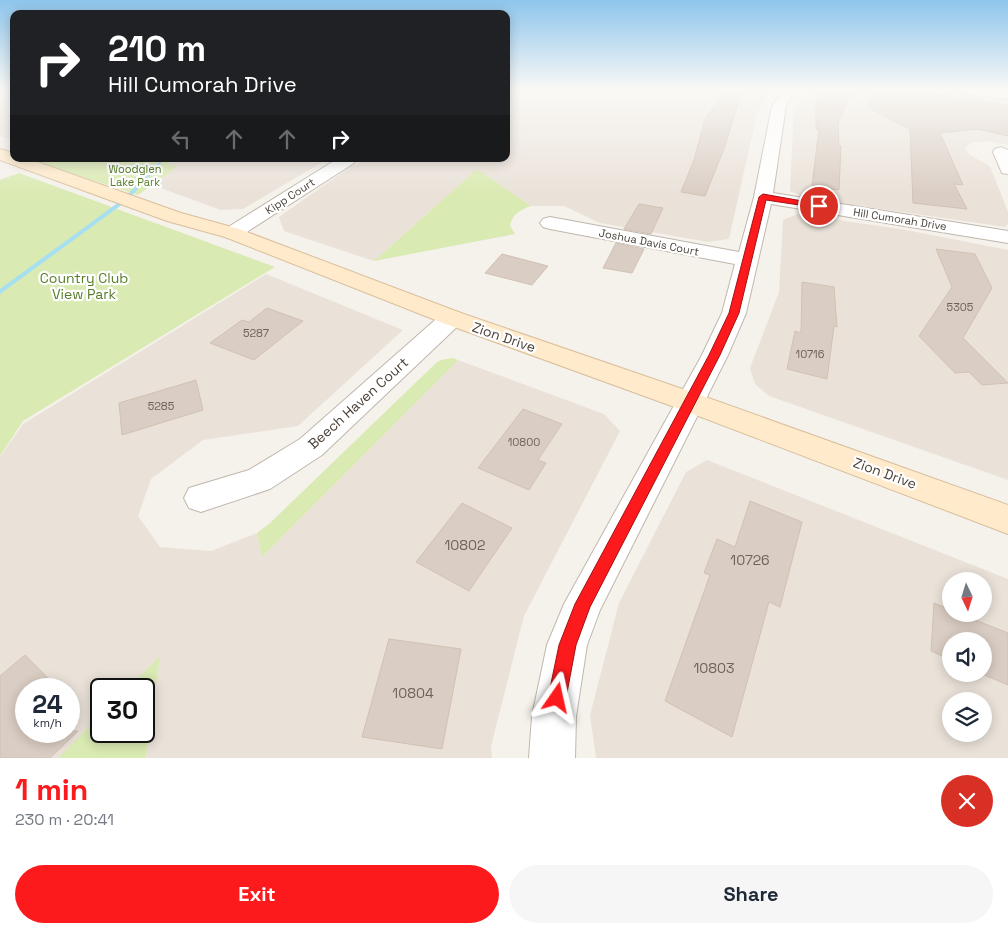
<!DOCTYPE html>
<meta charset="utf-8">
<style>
:root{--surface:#fff;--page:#f6f6f7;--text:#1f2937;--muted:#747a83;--accent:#fd1a1c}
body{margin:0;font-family:"Space Grotesk",sans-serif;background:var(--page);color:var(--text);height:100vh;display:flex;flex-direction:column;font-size:19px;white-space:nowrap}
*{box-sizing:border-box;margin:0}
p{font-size:16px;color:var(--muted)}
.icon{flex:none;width:28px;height:28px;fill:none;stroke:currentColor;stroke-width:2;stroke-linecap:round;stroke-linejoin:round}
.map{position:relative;height:758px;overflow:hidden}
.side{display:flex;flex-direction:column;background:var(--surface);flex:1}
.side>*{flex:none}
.banner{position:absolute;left:10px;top:10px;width:500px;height:152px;border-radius:10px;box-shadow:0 2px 12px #0003;background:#202124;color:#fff;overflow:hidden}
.needle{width:32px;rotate:176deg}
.fabs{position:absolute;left:942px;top:572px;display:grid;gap:10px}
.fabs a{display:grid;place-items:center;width:50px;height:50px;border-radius:50%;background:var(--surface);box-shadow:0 2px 12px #0003;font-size:25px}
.speed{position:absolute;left:15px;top:678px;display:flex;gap:10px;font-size:25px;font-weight:700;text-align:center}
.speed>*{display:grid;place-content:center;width:65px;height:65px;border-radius:50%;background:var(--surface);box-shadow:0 2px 12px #0003;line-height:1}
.speed small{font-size:12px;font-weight:400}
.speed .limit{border:2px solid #111;border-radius:8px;background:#fff;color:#111}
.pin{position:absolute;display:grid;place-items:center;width:42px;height:42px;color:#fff;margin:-21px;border:2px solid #fff;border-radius:50%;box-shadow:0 1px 5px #0007}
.me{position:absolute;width:55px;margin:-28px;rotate:11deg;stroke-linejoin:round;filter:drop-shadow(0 0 4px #0008)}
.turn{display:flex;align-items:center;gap:18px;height:105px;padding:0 15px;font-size:22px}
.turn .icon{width:65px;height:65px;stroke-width:2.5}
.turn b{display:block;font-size:35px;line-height:42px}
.lanes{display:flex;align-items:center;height:48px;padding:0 15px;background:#0003;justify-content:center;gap:25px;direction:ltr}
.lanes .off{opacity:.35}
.round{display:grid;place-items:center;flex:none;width:52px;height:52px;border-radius:26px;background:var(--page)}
.head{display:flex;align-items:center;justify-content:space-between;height:85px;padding:0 15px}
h1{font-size:30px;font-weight:800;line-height:38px;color:var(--accent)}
.primary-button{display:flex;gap:10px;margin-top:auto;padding:10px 15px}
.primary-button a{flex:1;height:58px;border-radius:30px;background:var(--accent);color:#fff;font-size:20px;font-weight:800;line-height:58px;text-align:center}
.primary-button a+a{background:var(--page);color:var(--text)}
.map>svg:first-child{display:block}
.residential{fill:#eae2d9;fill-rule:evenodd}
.green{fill:#daeab3}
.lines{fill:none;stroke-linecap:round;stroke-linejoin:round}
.stream{fill:#a7dff2;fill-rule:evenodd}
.building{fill:#dacdc3;stroke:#d2c1b3}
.street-casing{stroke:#c1b7ad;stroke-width:2}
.secondary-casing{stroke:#d9bf9c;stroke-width:2}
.street{fill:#fff;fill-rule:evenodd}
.secondary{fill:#ffeacb;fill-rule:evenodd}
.route{fill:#fd1a1c;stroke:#a41112}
.labels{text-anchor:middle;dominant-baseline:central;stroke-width:4.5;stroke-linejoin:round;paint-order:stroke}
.far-park-label{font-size:11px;fill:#577e29;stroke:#fff}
.far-street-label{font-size:11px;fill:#4a4038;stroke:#fff}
.number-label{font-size:11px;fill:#6e635b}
.park-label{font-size:14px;fill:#577e29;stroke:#fff}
.street-label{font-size:14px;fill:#4a4038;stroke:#fff}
.near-number-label{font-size:14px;fill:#6e635b}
</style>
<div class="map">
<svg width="1008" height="758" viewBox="0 0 1008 758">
<rect width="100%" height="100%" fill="#f5f1eb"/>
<path class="residential" d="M0,89H14V140L0,136Z
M506,89H771L757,113L729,239L708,242L600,223L564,206H531L477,169L374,261L284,231L279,217L350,167L368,159H506Z
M808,89H923L1008,101V145L986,141L971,143L965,148L970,155L990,166L1008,212V224L1005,227L806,198L790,191L794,109Z
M180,159H328L243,209L221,210L152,185L176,168L167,164Z
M797,214L906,230L1008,250V480L769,396L755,384L750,368L779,292L783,220Z
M266,274L403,330L298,426L203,440L151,479L138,516L160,547L211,551L257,533L262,557L458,360L604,414L620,431L524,616L491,746L492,758H146L159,662L132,689H101V719L63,758H0V457L23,424ZM26,689H69V731H26Z
M707,460L1008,579V758H596L590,715L619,603L686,472ZM951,581H984V614H951ZM951,641H984V674H951ZM951,701H984V734H951Z"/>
<path class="green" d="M28,159H178L168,163L177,167L138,195Z
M477,169L531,206C520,210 512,214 510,226L515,234L374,261Z
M19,173L275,267L23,421L0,456V180Z
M453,358L458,360L262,557L257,533L270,523L436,363L441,360Z
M160,656L146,758H58L101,715V731H144V689H127Z"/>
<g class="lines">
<path class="stream" d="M161,159H165L127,201L0,294V289L123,199Z"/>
</g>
<path class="building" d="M727,89H742L725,146L705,196L681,192L694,160L705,119Z
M824,89H853L838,123L839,146H841L839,190L812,186L819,129H816V104Z
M876,89H893L1008,105V136L977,129L940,133L963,185L954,184L967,209L913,203L910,129L867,107Z
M639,204L663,208L651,234L624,229Z
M616,243L644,249L632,273L603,268Z
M936,249L975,254L992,288L963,338L1008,383L982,385L969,372L955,373L919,336L952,287Z
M502,254L548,266L532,285L485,273Z
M802,282L834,287L837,327L834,326L827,379L787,369L795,331L801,333Z
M267,308L303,321L254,360L210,343L242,320L249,322Z
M196,380L203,410L122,435L119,403Z
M523,409L562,424L538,460L546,463L529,490L478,468Z
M750,501L802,522L780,607L769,602L732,737L665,701L710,575L704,573L717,539L735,547Z
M462,503L512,528L469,591L416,562Z
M934,603L951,610V614H960L1008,633V685L982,674L984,641H951V660L931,651Z
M389,639L461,649L442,749L362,737Z
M25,655L59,689H26V731H78L50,758H0V676Z"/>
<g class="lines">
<g class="street-casing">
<path id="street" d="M783,89H796L786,106L773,193L1008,231V243L771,204L746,313L728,355L600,610L587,645L576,716L575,758H529L532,716L547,645L564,604L702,355L722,313L735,264L550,229L543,227L540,223L543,219L550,217L739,252L754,197L772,106Z
M955,89H990L1008,91V99L961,93L956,92Z
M1001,147L1008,150V174L1002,173L993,152L995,149Z
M337,159H356L354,163L239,237L232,239L225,237L222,233L225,229Z
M452,311L461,313L464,318L461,323L322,455L270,489L201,512L189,508L184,498L189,488L249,470L300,439L443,313Z"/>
</g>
<g class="secondary-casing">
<path id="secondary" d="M0,149L14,153V159H29L181,213L239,229L461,313L700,395L1008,505V534L680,409L443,323L225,237L167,221L0,160Z"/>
</g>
<use href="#street" class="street"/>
<use href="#secondary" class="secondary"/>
</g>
<linearGradient id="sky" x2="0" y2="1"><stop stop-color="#8ec5ec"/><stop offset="0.46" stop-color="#faf9f6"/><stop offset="1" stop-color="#faf9f6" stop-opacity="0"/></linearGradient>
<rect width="1008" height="195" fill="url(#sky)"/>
<path class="route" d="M763,194L819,204L823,206L819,208L766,200L739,313L720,355L590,607L576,645L566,698L564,704L557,707L551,704L548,698L559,645L575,604L709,355L729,313L759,197Z"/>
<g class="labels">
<g class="far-park-label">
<text x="135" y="169">Woodglen<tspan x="135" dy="13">Lake Park</tspan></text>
</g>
<g class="far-street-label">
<text transform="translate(290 196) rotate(-33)">Kipp Court</text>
<text transform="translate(900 219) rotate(9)">Hill Cumorah Drive</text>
<text transform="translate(649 242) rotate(11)">Joshua Davis Court</text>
</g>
<g class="number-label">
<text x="960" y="307">5305</text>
<text x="256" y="333">5287</text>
<text x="810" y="354">10716</text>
<text x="161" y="406">5285</text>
<text x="524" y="442">10800</text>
</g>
<g class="park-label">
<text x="84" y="278">Country Club<tspan x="84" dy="16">View Park</tspan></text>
</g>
<g class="street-label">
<text transform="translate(504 337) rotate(19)">Zion Drive</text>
<text transform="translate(358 403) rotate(-42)">Beech Haven Court</text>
<text transform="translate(885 473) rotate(20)">Zion Drive</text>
</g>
<g class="near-number-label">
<text x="465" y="545">10802</text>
<text x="750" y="560">10726</text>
<text x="714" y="668">10803</text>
<text x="413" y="693">10804</text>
</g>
</g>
</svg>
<div class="fabs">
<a><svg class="needle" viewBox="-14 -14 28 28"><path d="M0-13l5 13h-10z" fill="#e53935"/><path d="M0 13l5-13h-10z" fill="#747a83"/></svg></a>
<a><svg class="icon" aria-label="sound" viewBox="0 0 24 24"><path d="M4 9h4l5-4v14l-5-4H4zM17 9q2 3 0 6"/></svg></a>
<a><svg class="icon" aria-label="layers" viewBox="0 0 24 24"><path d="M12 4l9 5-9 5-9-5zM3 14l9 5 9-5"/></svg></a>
</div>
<div class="speed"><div>24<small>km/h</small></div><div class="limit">30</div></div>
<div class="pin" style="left:819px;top:206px;background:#d93025"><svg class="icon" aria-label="arrive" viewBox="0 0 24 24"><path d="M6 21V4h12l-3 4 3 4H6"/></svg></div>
<svg class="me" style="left:557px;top:698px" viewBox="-20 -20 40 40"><path d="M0-17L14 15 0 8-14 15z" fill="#fd1a1c" stroke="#fff" stroke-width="4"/></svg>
<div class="banner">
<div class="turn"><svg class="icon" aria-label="right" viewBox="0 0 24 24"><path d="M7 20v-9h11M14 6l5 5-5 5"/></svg><div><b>210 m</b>Hill Cumorah Drive</div></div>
<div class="lanes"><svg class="icon off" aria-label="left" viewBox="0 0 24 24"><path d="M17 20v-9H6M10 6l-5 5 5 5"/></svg><svg class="icon off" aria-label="ahead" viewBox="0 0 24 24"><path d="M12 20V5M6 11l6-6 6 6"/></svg><svg class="icon off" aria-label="ahead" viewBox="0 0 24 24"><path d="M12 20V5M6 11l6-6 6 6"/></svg><svg class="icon" aria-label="right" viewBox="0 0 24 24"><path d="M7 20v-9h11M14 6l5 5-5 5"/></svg></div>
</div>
</div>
<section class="side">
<div class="head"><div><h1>1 min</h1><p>230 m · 20:41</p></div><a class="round" style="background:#d93025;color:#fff"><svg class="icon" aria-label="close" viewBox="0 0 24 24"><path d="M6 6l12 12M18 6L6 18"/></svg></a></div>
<div class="primary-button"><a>Exit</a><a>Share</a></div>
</section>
